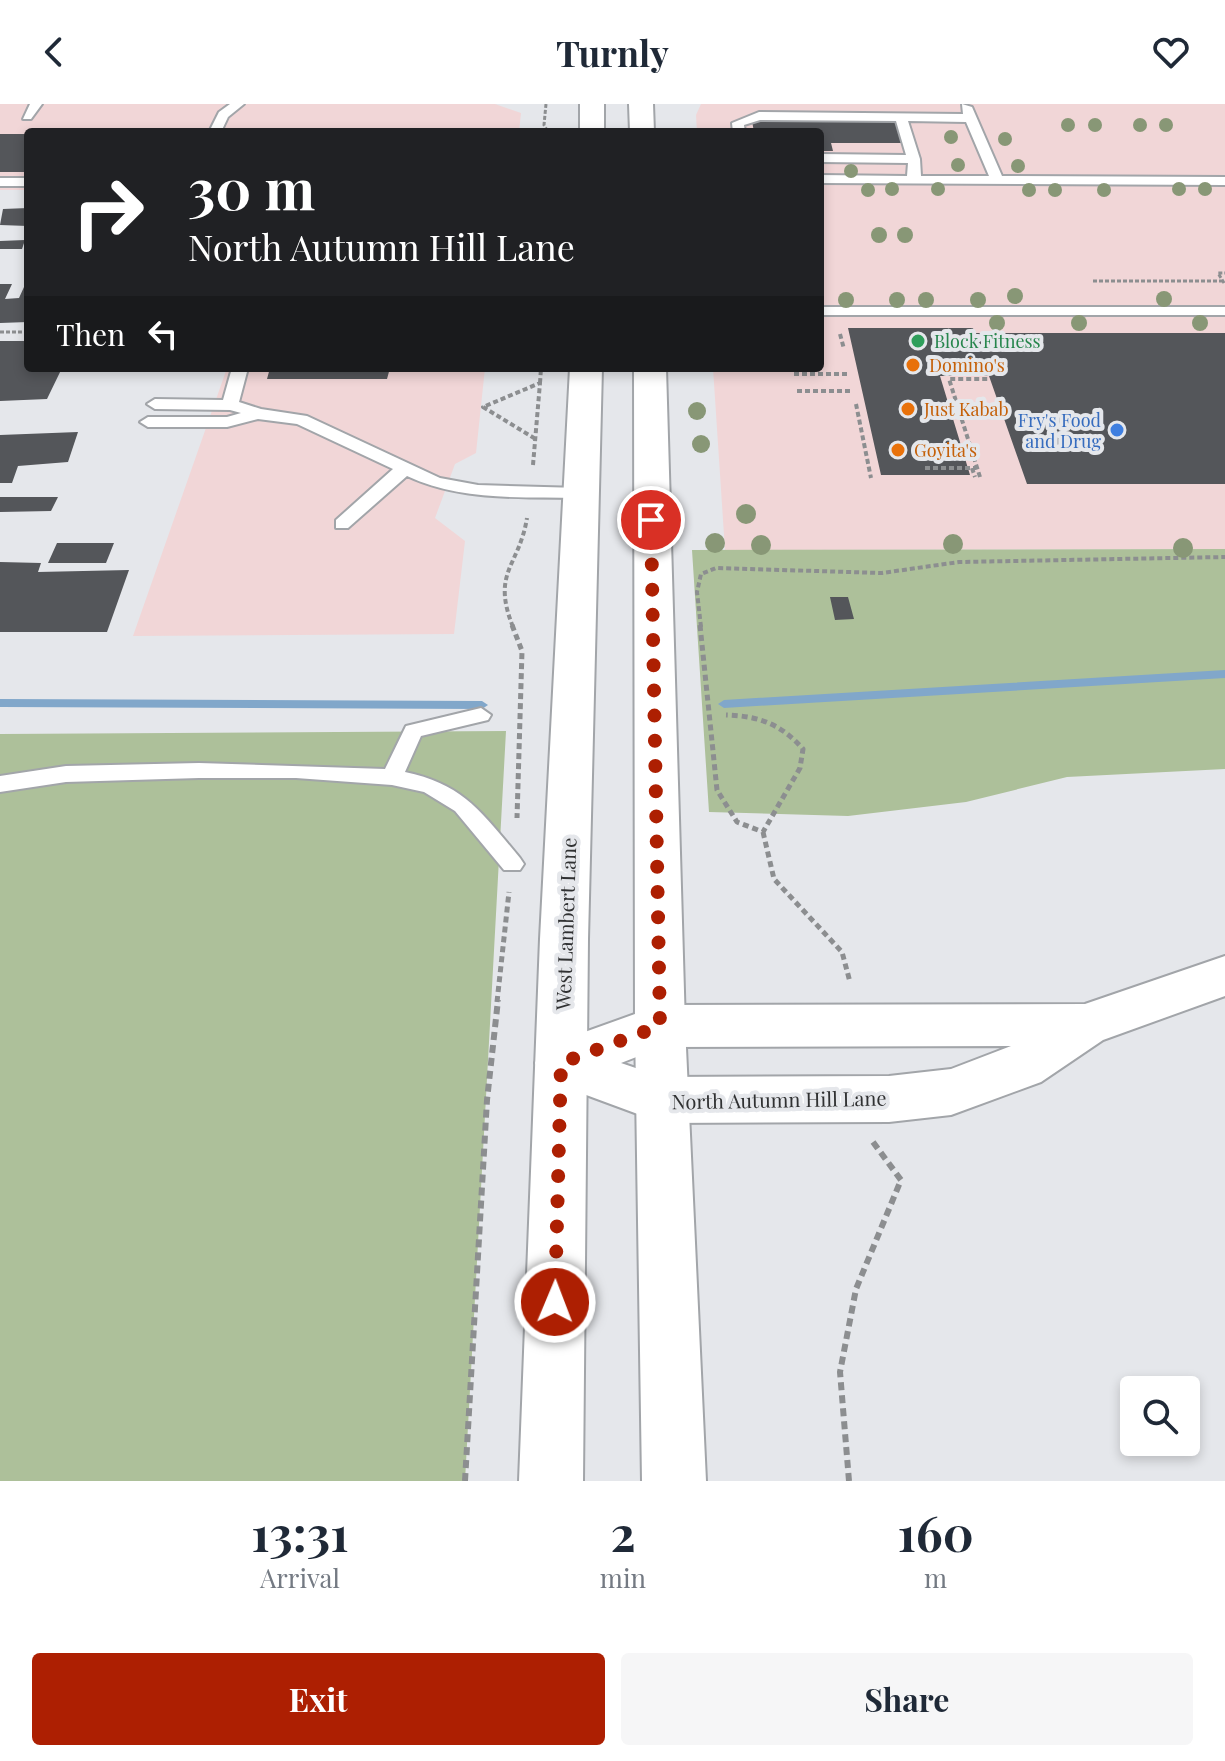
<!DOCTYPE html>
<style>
:root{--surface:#fff;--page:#f6f6f7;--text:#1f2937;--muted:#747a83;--accent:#ad1f02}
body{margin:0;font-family:"Playfair Display",serif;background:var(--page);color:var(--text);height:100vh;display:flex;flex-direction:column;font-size:30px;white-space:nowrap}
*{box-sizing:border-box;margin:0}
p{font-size:26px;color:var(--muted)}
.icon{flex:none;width:44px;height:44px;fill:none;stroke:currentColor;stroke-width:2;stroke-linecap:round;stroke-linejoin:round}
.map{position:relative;height:1377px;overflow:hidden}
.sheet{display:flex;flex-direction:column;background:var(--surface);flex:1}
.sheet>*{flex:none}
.banner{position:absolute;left:24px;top:24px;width:800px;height:244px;border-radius:8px;box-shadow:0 4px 12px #0003;background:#202124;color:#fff;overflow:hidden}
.fabs{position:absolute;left:1120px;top:1272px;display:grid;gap:16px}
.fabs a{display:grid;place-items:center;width:80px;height:80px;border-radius:8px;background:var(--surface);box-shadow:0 4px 12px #0003;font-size:40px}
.pin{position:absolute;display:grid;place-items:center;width:68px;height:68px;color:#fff;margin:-34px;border:4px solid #fff;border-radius:50%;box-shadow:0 2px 8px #0007}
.me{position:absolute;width:88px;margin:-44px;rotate:1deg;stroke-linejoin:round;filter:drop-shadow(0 0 6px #0008)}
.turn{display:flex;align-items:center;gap:28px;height:168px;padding:0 32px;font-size:36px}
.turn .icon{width:104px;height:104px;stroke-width:2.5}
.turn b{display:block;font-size:56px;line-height:68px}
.then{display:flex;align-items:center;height:76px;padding:0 32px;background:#0003;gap:16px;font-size:30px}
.eta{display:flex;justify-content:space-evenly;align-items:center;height:136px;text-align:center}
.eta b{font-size:48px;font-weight:700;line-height:56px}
.cta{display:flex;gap:16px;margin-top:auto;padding:16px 32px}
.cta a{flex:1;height:92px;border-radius:8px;background:var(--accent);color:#fff;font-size:32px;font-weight:700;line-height:92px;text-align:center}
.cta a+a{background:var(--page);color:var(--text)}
header{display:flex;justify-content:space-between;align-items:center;height:104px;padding:0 32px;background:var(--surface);font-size:36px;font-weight:700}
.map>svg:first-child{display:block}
.commercial{fill:#f1d6d7}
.green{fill:#adc09a}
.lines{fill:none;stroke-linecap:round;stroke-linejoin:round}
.stream{fill:#81a7ca;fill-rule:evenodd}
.building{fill:#54565a}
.service-casing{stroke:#a2a5a9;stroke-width:4}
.minor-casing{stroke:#a2a5a9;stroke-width:4}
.secondary-casing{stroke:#a2a5a9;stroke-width:4}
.path-far3{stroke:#8c8e90;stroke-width:3;stroke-dasharray:4 2;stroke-linecap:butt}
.path-far2{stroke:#8c8e90;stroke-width:4;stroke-dasharray:5 3;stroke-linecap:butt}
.path-far1{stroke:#8c8e90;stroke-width:5;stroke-dasharray:6 4;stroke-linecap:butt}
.path{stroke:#8c8e90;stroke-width:6;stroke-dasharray:8 5;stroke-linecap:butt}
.service{fill:#fff;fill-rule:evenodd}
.minor{fill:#fff;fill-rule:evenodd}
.secondary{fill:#fff;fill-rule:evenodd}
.tree{fill:#889776}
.route{stroke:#ad1f02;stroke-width:14;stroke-dasharray:0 25.2}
.leisure-dot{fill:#2e9e5b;stroke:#e5e7eb;stroke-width:3}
.food-dot{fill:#e8710a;stroke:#e5e7eb;stroke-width:3}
.shop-dot{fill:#3f7fe0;stroke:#e5e7eb;stroke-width:3}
.labels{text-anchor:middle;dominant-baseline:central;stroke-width:8;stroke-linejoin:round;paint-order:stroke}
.far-leisure-label{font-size:18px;fill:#27864d;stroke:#e5e7eb;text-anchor:start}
.far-food-label{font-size:18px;fill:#c56008;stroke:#e5e7eb;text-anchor:start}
.far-shop-label{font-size:18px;fill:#366cbe;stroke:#e5e7eb;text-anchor:end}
.street-label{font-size:20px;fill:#303132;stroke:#e5e7eb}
</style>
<header><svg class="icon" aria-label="back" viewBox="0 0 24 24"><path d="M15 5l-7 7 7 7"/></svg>Turnly<svg class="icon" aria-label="heart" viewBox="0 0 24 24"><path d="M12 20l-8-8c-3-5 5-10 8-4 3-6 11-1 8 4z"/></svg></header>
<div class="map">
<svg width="1225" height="1377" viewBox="0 0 1225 1377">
<rect width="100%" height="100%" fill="#e5e7eb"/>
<path class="commercial" d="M0,0H495L521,9L519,28H28V86H0Z
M701,0H1225V445L725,446L713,264H820V28H697L696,11Z
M227,264H485L476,349L455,360L435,414L465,437L454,530L133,532Z"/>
<path class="green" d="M1225,445V665L1067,673L966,698L848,712L709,708L692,446Z
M506,627L465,1377H0V630Z"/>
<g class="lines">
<path class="stream" d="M1225,566V574L724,604L718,600L724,596Z
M0,595L482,597L488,601L482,605L0,603Z"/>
</g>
<path class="building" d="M752,17H895L902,39H831L833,47H820V28H754Z
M0,30H28V68H0Z
M28,104V122L0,121L3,105Z
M25,136L22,145H0V137Z
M0,180H12L5,195L19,194L24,183H28V218L0,219Z
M848,224H973L974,229H1225V380H1027L989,272H940L970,371H881Z
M0,237H28V264H62L47,295L0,297Z
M270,264H390L387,275H267Z
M78,328L68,358L18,362L12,379H0V331Z
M0,393H58L51,407L0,408Z
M57,439H114L106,459H48Z
M0,458L41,459L38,468L129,466L107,528H0Z
M830,493H848L854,515L835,516Z"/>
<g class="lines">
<g class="service-casing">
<path id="service" d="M30,0H42L31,15H23Z
M230,0H244L228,13L221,28H209L219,8Z
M962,0L972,3L1002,72L1225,73V81L820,79V71L907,72L908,59L820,58V50L906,51L896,17L760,16L744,21L745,28H733L732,19L759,8L963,10ZM908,17L966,18L989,72H921L920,55Z
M0,74H28V82H0Z
M820,203H1225V211H820Z
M232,264H248L239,298L261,305L307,312L440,374L478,381L580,384L589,389L580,394C522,393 460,397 407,372L348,424H336V416L393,365L297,320L258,315L227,323H148L140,318L148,313H227L241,309L230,306L155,305L147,300L155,295L223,296Z
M481,604L491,611L488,616L421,632L405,668C464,680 483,710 520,754L524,760L520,766H504L455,707L424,688L392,681L296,674H199L66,678L0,688V672L66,662L199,659L385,665L406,622Z"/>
</g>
<g class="minor-casing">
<path id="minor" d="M1225,852V892L1103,936L1041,978L951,1011L889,1018L662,1019L543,975L535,959L543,943L660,901L1085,900ZM1011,942L951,965L889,972L662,973L621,959L662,943Z"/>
</g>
<g class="secondary-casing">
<path id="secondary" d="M580,0H604V28H580Z
M629,0H653L654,28H630Z
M570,264H602L588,835L583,1377H519L540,835Z
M634,264H666L685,922L706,1377H642L635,922Z"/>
</g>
<path class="path-far3" d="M546,0L544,21L548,28
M1093,177H1225
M1224,179L1218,169H1225
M0,228H28"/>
<path class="path-far2" d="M840,230L844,245
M794,270H849
M540,279L541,264
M797,287H853
M856,300L871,374
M533,361L540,279L483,303L534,334
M925,364H977
M972,364L975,373
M980,373L949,275H988
M513,523C491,468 519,463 527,414
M701,523L697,488L701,470L716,464L882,469L959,458L1225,453"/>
<path class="path-far1" d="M512,521L522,547L517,714
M700,521L717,686L737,718L763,728L800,664L803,645C781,620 759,612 726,611
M763,728L774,775L842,848L850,878
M497,898L509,788"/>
<path class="path" d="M465,1377L487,996L498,896
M849,1377L840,1268L856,1185L901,1076L873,1038"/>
<use href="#service" class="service"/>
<use href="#minor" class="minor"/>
<use href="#secondary" class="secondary"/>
</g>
<g class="tree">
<circle cx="1068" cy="21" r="7"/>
<circle cx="1095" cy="21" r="7"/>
<circle cx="1140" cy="21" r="7"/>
<circle cx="1166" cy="21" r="7"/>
<circle cx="951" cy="33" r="7"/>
<circle cx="1005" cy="35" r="7"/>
<circle cx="958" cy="61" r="7"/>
<circle cx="1018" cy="62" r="7"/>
<circle cx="851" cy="67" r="7"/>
<circle cx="892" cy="85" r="7"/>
<circle cx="938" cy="85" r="7"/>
<circle cx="1179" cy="85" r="7"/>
<circle cx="1205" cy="85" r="7"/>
<circle cx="868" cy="86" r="7"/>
<circle cx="1029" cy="86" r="7"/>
<circle cx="1055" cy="86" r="7"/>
<circle cx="1104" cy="86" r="7"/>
<circle cx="879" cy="131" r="8"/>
<circle cx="905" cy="131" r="8"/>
<circle cx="1015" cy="192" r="8"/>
<circle cx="1164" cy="195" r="8"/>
<circle cx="846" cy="196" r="8"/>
<circle cx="897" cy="196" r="8"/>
<circle cx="926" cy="196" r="8"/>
<circle cx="978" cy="196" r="8"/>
<circle cx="997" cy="219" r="8"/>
<circle cx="1079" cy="219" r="8"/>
<circle cx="1200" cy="219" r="8"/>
<circle cx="697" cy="307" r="9"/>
<circle cx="701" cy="340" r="9"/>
<circle cx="746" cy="410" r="10"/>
<circle cx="715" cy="439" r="10"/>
<circle cx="953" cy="440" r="10"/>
<circle cx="761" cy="441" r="10"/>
<circle cx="1183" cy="444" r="10"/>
</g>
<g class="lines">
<path class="route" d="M555,1198L561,959L660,922L651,416"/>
</g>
<circle class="leisure-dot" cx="918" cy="237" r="8"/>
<g class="food-dot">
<circle cx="913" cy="261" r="8"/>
<circle cx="908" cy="305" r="8"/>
<circle cx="898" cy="346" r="8"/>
</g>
<circle class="shop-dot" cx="1117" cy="326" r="8"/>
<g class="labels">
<g class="far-leisure-label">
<text x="934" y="237">Block Fitness</text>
</g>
<g class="far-food-label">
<text x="929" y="261">Domino's</text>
<text x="924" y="305">Just Kabab</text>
<text x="914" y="346">Goyita's</text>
</g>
<g class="far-shop-label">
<text x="1101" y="316">Fry's Food<tspan x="1101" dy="21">and Drug</tspan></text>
</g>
<g class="street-label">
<text transform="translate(565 820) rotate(-88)">West Lambert Lane</text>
<text transform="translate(779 995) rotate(-1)">North Autumn Hill Lane</text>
</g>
</g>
</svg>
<div class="fabs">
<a><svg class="icon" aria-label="search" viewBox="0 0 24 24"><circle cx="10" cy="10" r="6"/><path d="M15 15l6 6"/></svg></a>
</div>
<div class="pin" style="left:651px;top:416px;background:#d93025"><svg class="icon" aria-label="arrive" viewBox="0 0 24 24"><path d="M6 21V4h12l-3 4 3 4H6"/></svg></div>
<svg class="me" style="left:555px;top:1198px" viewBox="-20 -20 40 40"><circle r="17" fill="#ad1f02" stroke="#fff" stroke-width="3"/><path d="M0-11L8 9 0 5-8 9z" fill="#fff"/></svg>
<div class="banner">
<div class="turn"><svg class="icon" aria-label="right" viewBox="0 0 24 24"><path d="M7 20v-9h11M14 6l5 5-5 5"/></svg><div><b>30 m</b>North Autumn Hill Lane</div></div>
<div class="then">Then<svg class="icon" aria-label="left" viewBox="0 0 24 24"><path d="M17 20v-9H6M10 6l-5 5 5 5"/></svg></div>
</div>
</div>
<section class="sheet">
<div class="eta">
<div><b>13:31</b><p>Arrival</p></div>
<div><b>2</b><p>min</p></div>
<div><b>160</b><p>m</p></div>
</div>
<div class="cta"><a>Exit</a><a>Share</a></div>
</section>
